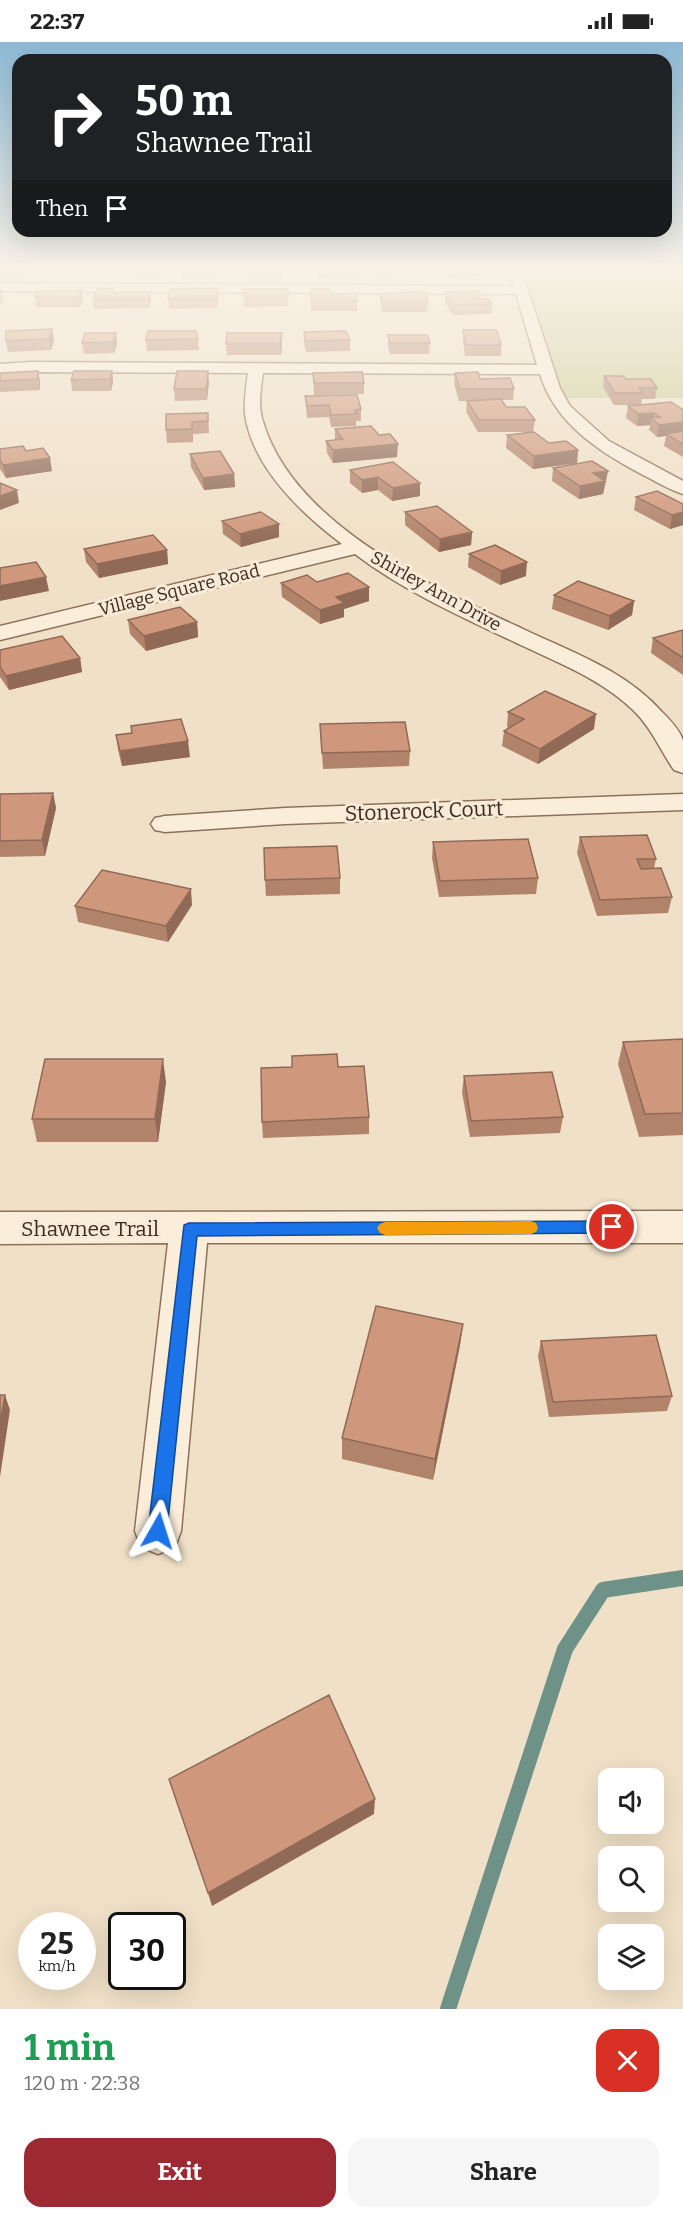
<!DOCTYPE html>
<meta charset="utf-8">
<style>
:root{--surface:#fff;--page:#f6f6f6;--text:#222;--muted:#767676;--accent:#9d2933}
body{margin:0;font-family:Bitter,serif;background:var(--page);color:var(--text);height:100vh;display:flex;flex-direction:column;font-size:22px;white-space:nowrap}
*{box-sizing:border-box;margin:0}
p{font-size:20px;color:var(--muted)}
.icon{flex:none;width:33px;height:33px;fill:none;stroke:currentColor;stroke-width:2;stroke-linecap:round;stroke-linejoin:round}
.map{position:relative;height:1967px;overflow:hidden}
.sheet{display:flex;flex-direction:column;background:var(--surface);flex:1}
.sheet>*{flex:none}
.hud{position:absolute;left:12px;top:12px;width:660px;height:183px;border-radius:18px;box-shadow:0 6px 24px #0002;background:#202124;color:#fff;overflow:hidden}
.fabs{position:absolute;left:598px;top:1726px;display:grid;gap:12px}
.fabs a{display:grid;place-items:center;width:66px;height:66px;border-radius:12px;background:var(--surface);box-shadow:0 6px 24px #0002;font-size:30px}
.speed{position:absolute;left:18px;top:1870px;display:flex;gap:12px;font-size:30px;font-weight:700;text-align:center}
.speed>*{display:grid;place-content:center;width:78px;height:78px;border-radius:50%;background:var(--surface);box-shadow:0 6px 24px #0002;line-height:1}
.speed small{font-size:15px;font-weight:400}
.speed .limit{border:3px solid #111;border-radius:9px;background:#fff;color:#111}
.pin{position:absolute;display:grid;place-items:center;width:51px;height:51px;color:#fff;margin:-26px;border:3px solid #fff;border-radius:50%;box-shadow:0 2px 6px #0007}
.me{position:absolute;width:66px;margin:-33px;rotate:6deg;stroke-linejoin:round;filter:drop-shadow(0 0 4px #0008)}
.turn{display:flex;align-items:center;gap:21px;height:126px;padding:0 24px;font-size:27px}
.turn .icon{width:78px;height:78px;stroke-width:2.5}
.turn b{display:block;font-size:42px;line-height:51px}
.then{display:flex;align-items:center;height:57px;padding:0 24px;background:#0003;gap:12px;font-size:22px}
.round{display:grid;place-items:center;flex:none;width:63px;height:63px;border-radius:18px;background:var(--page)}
.summary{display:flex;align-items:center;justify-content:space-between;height:102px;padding:0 24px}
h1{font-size:36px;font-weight:700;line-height:45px;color:#1e9e55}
.primary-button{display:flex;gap:12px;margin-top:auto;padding:12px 24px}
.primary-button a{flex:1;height:69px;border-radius:18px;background:var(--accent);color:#fff;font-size:24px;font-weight:700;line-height:69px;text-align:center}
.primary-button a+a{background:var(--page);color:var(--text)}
.status{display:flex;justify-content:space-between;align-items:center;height:42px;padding:0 30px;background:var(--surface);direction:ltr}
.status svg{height:16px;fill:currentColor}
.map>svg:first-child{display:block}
.green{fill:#cccf9a}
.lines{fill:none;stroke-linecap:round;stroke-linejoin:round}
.stream{stroke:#6e9287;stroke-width:16}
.minor-casing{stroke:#8c725b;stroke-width:3}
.minor{fill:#faeedb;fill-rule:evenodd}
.wall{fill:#b2836b}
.shaded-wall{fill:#916a57}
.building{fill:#cf987c;stroke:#916a57;stroke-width:1.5}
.route{fill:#1a73e8;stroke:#114b97;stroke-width:1.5}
.slow{fill:#f59e0b}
.labels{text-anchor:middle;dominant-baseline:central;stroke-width:6;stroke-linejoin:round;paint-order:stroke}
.far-street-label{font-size:18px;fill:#3c2b1f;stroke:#f7ebd7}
.street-label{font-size:21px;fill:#3c2b1f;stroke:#f7ebd7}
</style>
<div class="status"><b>22:37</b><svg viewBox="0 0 49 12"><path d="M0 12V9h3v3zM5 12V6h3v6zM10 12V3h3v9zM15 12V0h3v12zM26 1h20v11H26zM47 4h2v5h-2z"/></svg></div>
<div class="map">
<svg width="683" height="1967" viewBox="0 0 683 1967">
<rect width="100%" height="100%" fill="#f0e0c7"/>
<path class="green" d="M516,230H683V356H556Z"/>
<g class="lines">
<path class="stream" d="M448,1967L565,1607L603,1548L683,1536"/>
<g class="minor-casing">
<path id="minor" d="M510,230H522L560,346L570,364L609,399L683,439V452C670,448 657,440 645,434C601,411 555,382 540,332L263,331C261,345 258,362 262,376C290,481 432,545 523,587C571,610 625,628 662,670C669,677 681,689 683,699C683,708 683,721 683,731L674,728C660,708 652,686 633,668C602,638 561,622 523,604C466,577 405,550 355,512L0,598V584L342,502C302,472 252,425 245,372C244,358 246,344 248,331L31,330L0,332V322L31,320L537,323L516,252L0,249V241L514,244Z
M683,752V768L285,782L165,790L155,788L151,782L155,776L165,774L285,766Z
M683,1169V1201H207L181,1489L175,1505L158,1512L141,1505L135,1489L168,1201L0,1202V1170Z"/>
</g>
<use href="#minor" class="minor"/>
</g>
<path class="wall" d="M0,230H35L33,234L0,235Z
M51,230H89L87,233L51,232Z
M131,230H160L159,235L132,236Z
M182,230H216L215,235L182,236Z
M249,230H282V236H249Z
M317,230H359V236L317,237Z
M376,230H421V232H396V235H377Z
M444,230H482V234L450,236Z
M114,246V250H150L151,260L149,266L94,267L93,256Z
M218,246V256L217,266L169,267L168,256Z
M243,247H288V264L244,265Z
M311,247L357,259V269H311Z
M81,248L83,258L80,265H36L35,255Z
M445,250L481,253L480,257L492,262L491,272L452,273L445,260Z
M380,252L428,260L427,270H382L380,262Z
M463,288L501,303V314H465L463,299Z
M6,289L54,298L51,308L8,310L6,299Z
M304,290L350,298V309L306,310L304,301Z
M116,291L117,302L114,311L84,312L82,301Z
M282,291V302L281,313H227L226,302Z
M388,293L430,301L429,312H390L388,304Z
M198,297L199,308L147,309L146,298Z
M38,329L40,340V348L0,350V331Z
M112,329L113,340L111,349H72L71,338Z
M313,331L364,341V352L314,353Z
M455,331L480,337L514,347L513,358H502L506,365L535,378L533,390L549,401L578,408L577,421L533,427L506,406L507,393L529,390H478L466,370L467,359H459L454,342Z
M604,334L626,337L657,346L655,357H642L641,363H614L603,345Z
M209,340L207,358L175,359L174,347Z
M305,354L361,367V379H356V384L331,385L329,375L307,376Z
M628,364L683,368V415L664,404L666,394L657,395L649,388L650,383L637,384L626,376Z
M208,371L209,391L193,392V400L167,401L166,388Z
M335,387L397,415L333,421L327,411L326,399L335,398Z
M0,407L26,409L52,429L6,436L0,427Z
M190,412L234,432L235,445L204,448L191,425Z
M393,420L420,454L392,459L378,448L362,451L350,441V428Z
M553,426L608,429L603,452L579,457L552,439Z
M636,455L683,462V483L670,487L634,468Z
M405,470L472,490L471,503L439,510L405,483Z
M222,479L279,495L241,505L223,492Z
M84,507L167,508L168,522L99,536L86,520Z
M469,512L526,534L500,543L468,525Z
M317,540L369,545V559L344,567V575L320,582L282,555L281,541Z
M554,553L634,559L632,573L608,588L552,567Z
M128,578L197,580L198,595L146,609L130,592Z
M683,588V633L651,611L653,596Z
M0,608L80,616L82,630L9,648L0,635Z
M508,670L594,687L538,722L502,704L504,689L509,686L507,685Z
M320,682L410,709L409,724L323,727Z
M131,684L190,715L122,724L118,708L116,693L131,691Z
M53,751L56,766L45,814L0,815V752Z
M580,795L656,817L654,826L672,855L668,871L597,874L577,811Z
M433,800L538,836L536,852L439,855L432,816Z
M340,836V852L266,854L265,838Z
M192,863L168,900L78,880L75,864Z
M683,997V1093L639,1095L618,1022L623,1000Z
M292,1025H338L369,1075V1092L263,1096L262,1080Z
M464,1034L563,1075L560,1091L470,1095L462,1050Z
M166,1040L158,1100H37L32,1077Z
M463,1282L460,1303L433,1438L342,1417V1396Z
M541,1299L672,1354L667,1369L549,1375L538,1314Z"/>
<path class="shaded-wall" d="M451,230H482V234L450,236Z
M1,246L3,256L1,263L0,249Z
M218,246V256L217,266V256Z
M81,248L83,258L80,265L79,255Z
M150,250L151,260L149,266L148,256Z
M52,287L54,298L51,308L49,297Z
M116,291L117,302L114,311L113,300Z
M282,291V302L281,313L280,302Z
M38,329L40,340V348L38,337Z
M112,329L113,340L111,349L110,337Z
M208,329L209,340L207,358L206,347Z
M654,371L653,378L651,376L650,383L637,384L638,372Z
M683,380V392H666V394L657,395L659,383Z
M398,402L397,415L333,421V408Z
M578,408L577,421L533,427L534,414Z
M50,416L52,429L6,436L3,423Z
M608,429L603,452L579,457L580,444L593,431Z
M234,432L235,445L204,448L203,436Z
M378,435V448L362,451V438Z
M420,441V454L392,459L393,446Z
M17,448L19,461L0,468V454Z
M683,470V483L670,487L672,473Z
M279,482V495L241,505L240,492Z
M472,490L471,503L439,510L440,497Z
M167,508L168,522L99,536L97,522Z
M527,520L526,534L500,543L501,529Z
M46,535L49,549L0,559V544Z
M369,545V559L344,567V575L320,582V568L336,555Z
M634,559L632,573L608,588L610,574Z
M197,580L198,595L146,609L144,594Z
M80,616L82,630L9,648L6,634Z
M596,672L594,687L538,722L540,707Z
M188,699L190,715L122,724L120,709Z
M53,751L56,766L45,814L42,798Z
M191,847L192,863L168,900L166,884Z
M163,1017L166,1040L158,1100L155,1077Z
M463,1282L460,1303L433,1438L435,1417Z
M5,1353L10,1368L0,1435V1383Z
M375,1757L374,1772L212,1864L208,1851Z"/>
<path class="building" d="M114,246L113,250H150L148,256H93L97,247Z
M218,246L217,256H168L170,247Z
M243,247H288V254H243Z
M311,247H330L331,252L356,251L357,259H311Z
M81,248L79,255H35L38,249Z
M425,249L428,260H382L380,252Z
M478,249L481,253H472L474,257H489L492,262L452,263L445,250Z
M52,287L49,297L6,299V289Z
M463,288H497L501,303H466Z
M148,289H196L198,297L146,298Z
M346,289L350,298L305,299L304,290Z
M85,291H116L113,300L82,301Z
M227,291H282L280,302H226Z
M388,293H427L430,301H390Z
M38,329V337L0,339V331Z
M74,329H112L110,337L71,338Z
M177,329H208L206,347H174Z
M362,330L364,341H314L313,331Z
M478,330L480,337L510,336L514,347H460L455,331Z
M604,334H623L626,337H651L657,346H639L643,351H615Z
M357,353L361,367L355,368L356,372L331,373L329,363L307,364L305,354Z
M501,357L506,365H525L535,378H479L467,359Z
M671,360L683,368V380L659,383L651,376L660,375L654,371L638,372L628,364Z
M208,371V379L192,380V387L166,388V372Z
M371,384L379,393L390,392L398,402L333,408L326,399L343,397L335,387Z
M683,389V402L666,392Z
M534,390L549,401L566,399L578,408L534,414L507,393Z
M23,404L26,409L43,406L50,416L3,423L0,418V407Z
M220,409L234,432L203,436L190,412Z
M592,419L608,429L593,431L605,439L580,444L553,426Z
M393,420L420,441L393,446L378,435L362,438L350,428Z
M0,441L17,448L0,454Z
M657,449L683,462V470L672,473L636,455Z
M437,464L472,490L440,497L405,470Z
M261,470L279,482L240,492L222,479Z
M153,493L167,508L97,522L84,507Z
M495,503L527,520L501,529L469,512Z
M36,520L46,535L0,544V526Z
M348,531L369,545L336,555L344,561L320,568L281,541L307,533L317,540Z
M578,539L634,559L610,574L554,553Z
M180,565L197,580L144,594L128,578Z
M683,588V616L653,596Z
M62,594L80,616L6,634L0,625V608Z
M545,649L596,672L540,707L504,689L524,677L508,670Z
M181,677L188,699L120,709L116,693L132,691L131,684Z
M405,680L410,709L322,711L320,682Z
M53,751L42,798L0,799V752Z
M647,793L656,817H637L641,827L661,826L672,855L600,858L580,795Z
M528,797L538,836L440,839L433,800Z
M337,804L340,836L265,838L264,806Z
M102,828L191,847L166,884L75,864Z
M683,997V1071L645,1072L623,1000Z
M337,1012L338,1025L364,1024L369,1075L262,1080L261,1026L292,1025V1014Z
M45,1017H163L155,1077H32Z
M552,1030L563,1075L471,1079L464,1034Z
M376,1264L463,1282L435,1417L342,1396Z
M656,1293L672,1354L553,1360L541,1299Z
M0,1353H5L0,1383Z
M329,1653L375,1757L208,1851L169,1737Z"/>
<linearGradient id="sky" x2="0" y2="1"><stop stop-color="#8ebad5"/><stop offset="0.45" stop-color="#f8f1e6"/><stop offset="1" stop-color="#f8f1e6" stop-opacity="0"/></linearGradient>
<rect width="683" height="506" fill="url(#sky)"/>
<path class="route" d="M612,1179L618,1180L620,1185L618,1190L612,1191L197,1194L167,1489L164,1496L158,1498L151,1496L148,1489L184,1183L189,1181Z"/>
<path class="slow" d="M531,1179L536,1181L538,1186L536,1190L531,1192L385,1193L380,1191L377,1186L380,1182L385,1180Z"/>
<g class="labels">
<g class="far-street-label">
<text transform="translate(179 548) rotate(-14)">Village Square Road</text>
<text transform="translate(436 549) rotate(29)">Shirley Ann Drive</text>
</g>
<g class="street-label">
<text transform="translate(424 769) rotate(-2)">Stonerock Court</text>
<text x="90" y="1187">Shawnee Trail</text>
</g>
</g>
</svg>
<div class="fabs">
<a><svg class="icon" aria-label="sound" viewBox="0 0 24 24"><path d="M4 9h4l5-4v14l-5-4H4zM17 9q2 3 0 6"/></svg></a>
<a><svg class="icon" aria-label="search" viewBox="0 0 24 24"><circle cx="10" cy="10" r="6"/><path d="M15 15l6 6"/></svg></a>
<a><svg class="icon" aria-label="layers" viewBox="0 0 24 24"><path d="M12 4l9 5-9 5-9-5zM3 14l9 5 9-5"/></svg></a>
</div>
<div class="speed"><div>25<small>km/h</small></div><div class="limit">30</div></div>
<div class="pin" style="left:612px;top:1185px;background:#d93025"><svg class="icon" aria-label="arrive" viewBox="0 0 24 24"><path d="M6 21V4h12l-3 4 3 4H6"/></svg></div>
<svg class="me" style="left:158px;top:1489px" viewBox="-20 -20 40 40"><path d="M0-17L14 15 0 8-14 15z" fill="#1a73e8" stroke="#fff" stroke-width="4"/></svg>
<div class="hud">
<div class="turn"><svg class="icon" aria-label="right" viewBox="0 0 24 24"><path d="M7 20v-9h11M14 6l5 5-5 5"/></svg><div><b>50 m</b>Shawnee Trail</div></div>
<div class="then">Then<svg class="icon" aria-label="arrive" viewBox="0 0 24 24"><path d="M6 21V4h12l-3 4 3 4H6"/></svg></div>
</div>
</div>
<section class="sheet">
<div class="summary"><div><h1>1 min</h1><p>120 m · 22:38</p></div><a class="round" style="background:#d93025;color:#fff"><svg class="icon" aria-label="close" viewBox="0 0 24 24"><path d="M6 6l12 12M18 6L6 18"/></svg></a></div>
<div class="primary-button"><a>Exit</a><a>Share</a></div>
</section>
